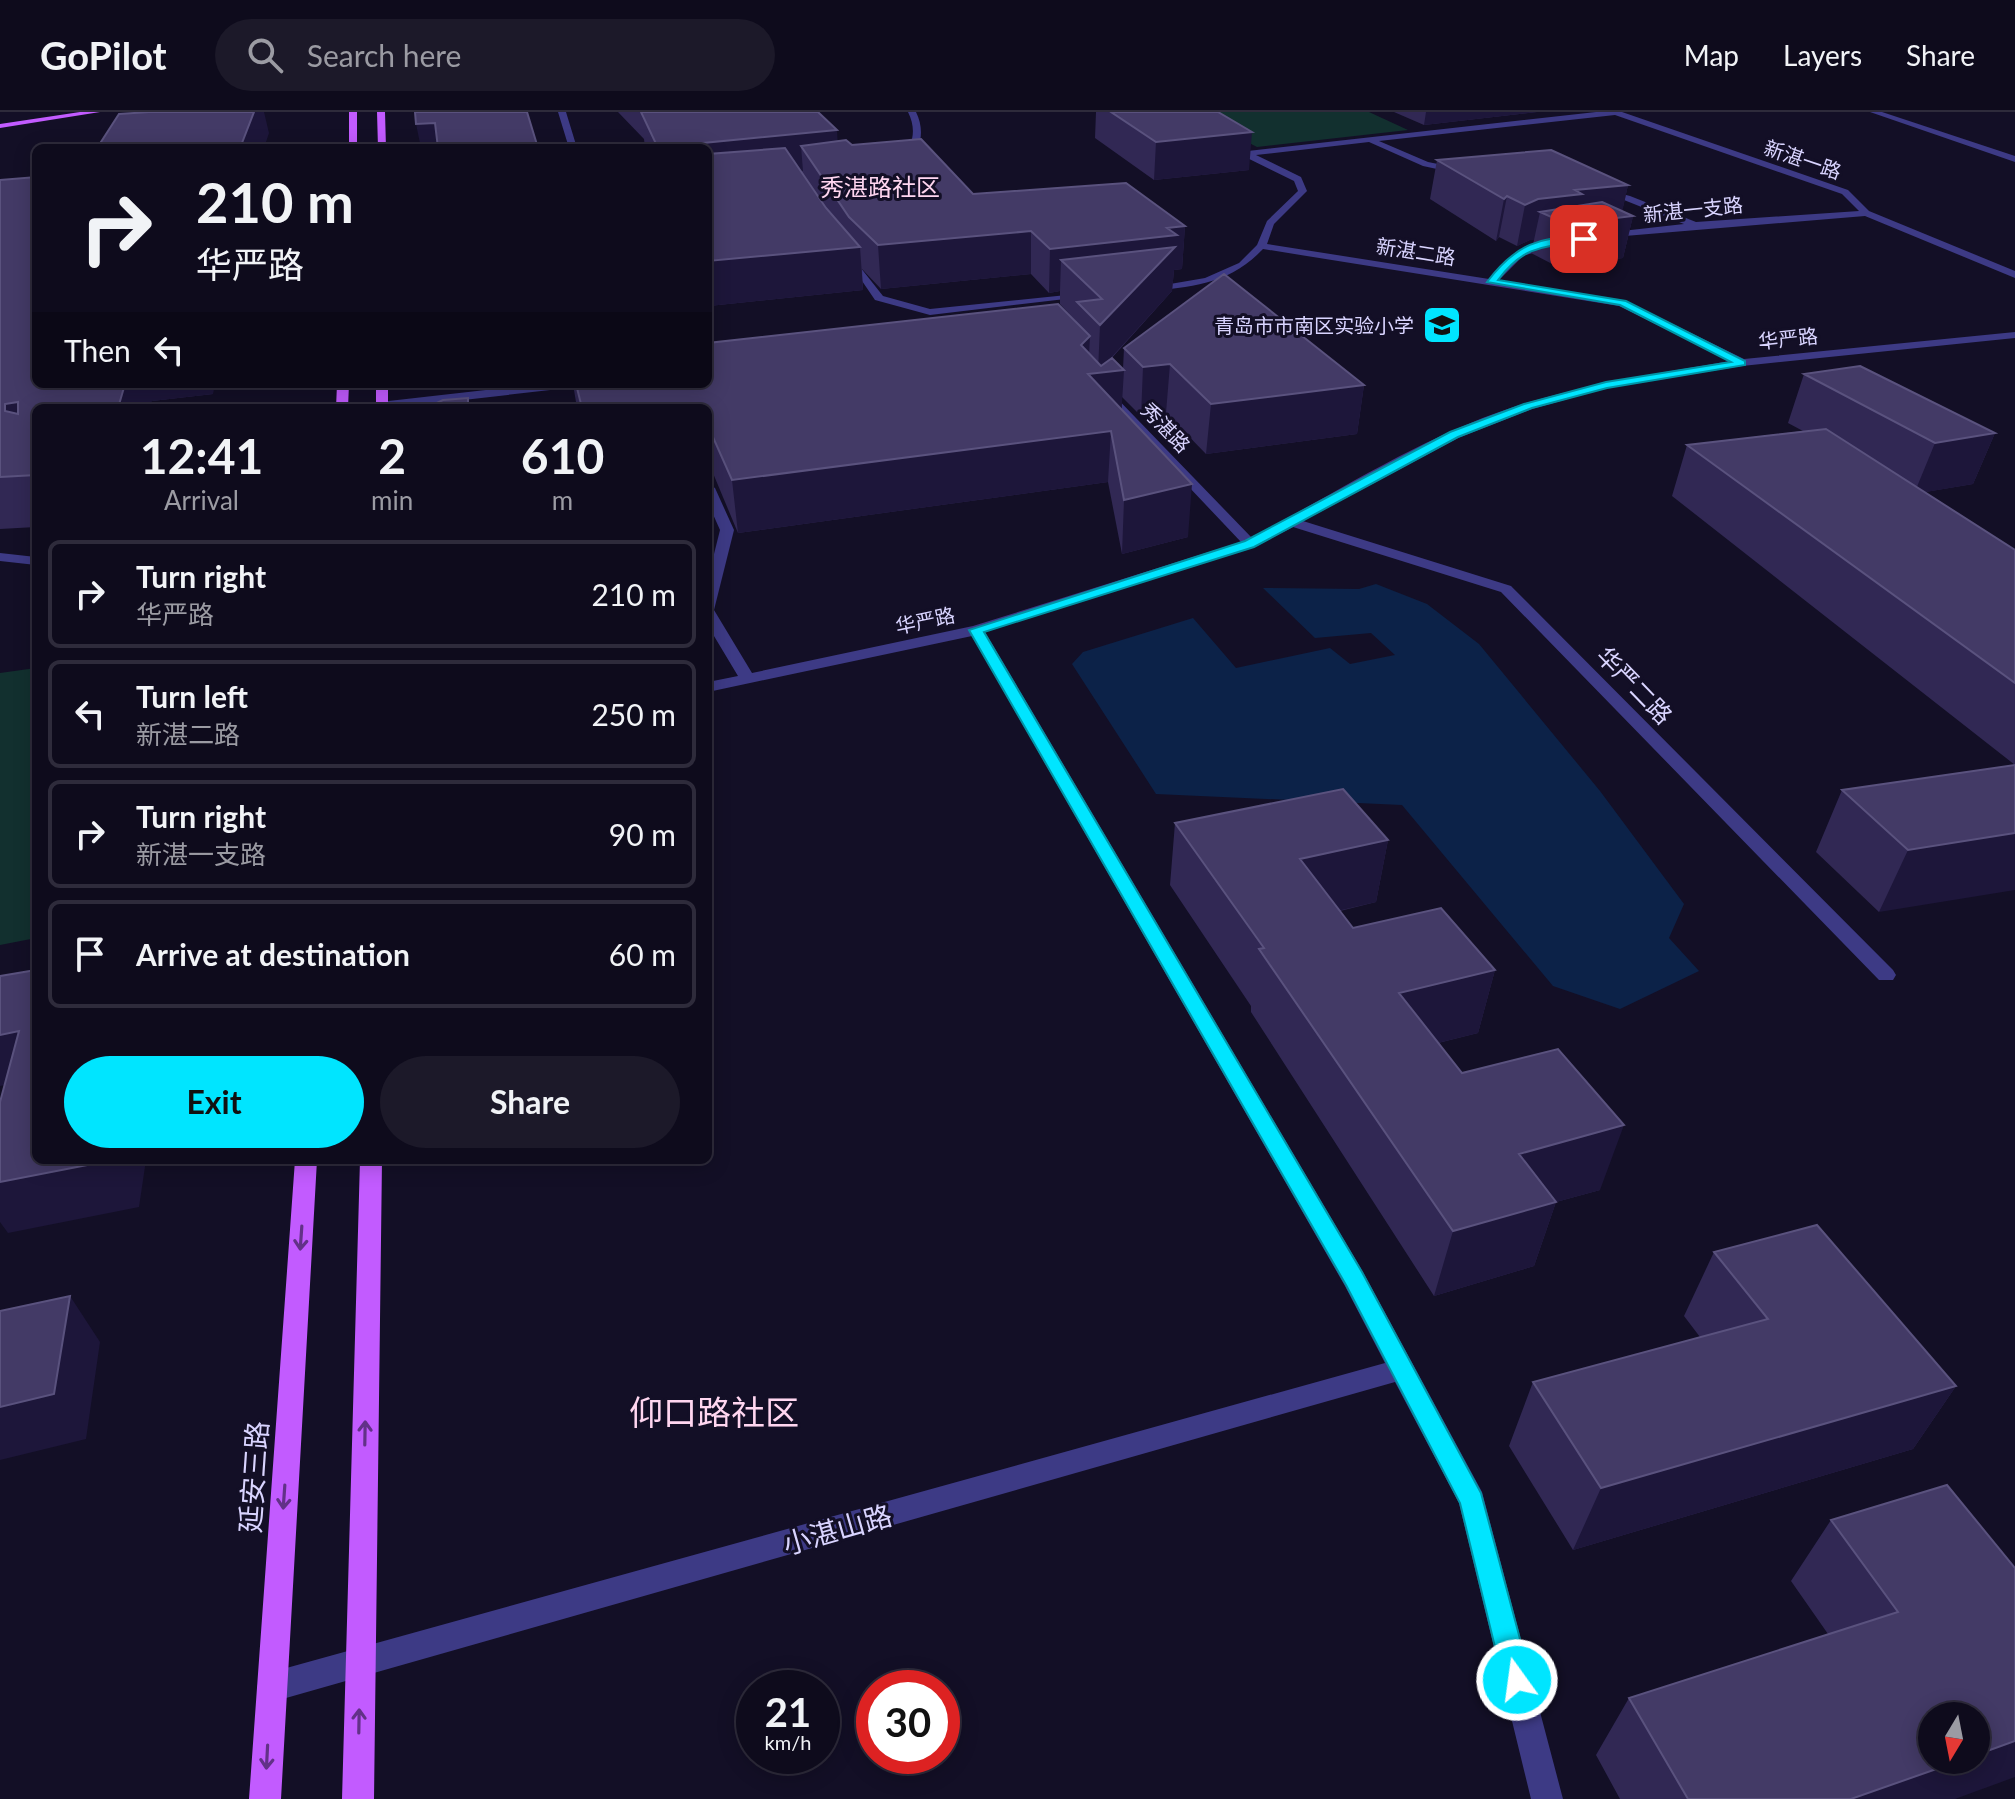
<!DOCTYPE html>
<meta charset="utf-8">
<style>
:root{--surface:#0e0b1c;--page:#1c1929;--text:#f1f3f6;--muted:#9b9ba3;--line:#2e2b3b;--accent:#00e5ff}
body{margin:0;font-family:Lato,"Noto Sans SC",sans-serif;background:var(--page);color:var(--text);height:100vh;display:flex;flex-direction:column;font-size:30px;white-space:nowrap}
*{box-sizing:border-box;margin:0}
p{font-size:26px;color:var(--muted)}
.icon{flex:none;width:44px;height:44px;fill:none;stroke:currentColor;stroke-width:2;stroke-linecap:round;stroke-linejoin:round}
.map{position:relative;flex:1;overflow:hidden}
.side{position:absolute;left:32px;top:292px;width:680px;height:760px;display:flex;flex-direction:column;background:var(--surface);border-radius:12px;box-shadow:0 4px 20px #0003,0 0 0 2px var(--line)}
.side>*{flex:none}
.guide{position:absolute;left:32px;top:32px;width:680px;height:244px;border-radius:12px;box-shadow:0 4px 20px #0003,0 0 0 2px var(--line);background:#0e0b1c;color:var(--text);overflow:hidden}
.needle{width:52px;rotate:190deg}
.fabs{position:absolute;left:1918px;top:1590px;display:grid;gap:16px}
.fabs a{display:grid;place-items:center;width:72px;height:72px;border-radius:50%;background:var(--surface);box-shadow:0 4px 20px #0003,0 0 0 2px var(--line);font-size:40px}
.speed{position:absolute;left:736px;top:1558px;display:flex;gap:16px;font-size:40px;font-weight:700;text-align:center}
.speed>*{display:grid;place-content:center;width:104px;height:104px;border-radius:50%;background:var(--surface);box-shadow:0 4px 20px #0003,0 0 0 2px var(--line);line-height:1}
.speed small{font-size:20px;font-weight:400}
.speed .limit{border:12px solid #d22;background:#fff;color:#111}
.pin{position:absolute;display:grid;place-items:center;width:68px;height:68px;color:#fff;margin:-34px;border-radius:16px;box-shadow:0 4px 12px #0006}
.me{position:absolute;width:88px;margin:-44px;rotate:346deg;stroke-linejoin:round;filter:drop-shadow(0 0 6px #0008)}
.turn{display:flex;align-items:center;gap:28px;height:168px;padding:0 32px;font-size:36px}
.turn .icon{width:104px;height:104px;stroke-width:2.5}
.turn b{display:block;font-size:56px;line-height:68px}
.then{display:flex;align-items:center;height:76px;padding:0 32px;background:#0003;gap:16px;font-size:30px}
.eta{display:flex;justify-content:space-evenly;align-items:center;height:136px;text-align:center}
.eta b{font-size:48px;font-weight:700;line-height:56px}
.primary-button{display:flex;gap:16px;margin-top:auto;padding:16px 32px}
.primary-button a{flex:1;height:92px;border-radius:48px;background:var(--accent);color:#111;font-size:32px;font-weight:700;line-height:92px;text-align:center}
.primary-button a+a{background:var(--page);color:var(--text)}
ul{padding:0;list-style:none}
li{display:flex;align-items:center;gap:24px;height:108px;margin:0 16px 12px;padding:0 16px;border:4px solid var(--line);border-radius:12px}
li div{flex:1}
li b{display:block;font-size:30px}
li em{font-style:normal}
header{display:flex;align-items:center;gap:48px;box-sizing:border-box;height:112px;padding:0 40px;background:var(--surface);border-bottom:2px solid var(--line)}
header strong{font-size:38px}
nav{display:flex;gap:44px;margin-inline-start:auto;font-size:28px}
.search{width:560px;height:72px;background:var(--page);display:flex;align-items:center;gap:20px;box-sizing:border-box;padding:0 28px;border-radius:44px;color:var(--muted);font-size:30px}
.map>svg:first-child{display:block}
.green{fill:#12302f}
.water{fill:#0c2248}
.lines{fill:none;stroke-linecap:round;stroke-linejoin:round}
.minor{fill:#3d3a85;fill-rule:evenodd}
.major{fill:#c25bff;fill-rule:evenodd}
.wall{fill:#312854}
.shaded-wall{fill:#1d163a}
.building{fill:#433a66;stroke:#5a527e;stroke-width:2;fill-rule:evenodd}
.oneway{stroke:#623188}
.route{fill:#00e5ff;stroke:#0095a6;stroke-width:2}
.labels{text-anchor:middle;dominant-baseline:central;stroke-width:6;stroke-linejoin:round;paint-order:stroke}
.far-street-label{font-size:20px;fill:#d9d4ff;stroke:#130f26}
.far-poi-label{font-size:20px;fill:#d9d4ff;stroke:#130f26;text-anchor:end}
.far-quarter-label{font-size:24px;fill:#ffd6f0;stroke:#130f26}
.street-label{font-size:24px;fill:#d9d4ff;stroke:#130f26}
.near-street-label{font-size:28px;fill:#d9d4ff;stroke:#130f26}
.near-quarter-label{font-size:34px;fill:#ffd6f0;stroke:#130f26}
</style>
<header>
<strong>GoPilot</strong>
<div class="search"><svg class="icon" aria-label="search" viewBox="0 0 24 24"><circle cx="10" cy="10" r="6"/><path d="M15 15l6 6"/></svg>Search here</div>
<nav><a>Map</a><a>Layers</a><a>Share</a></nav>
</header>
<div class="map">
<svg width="2015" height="1687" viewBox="0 0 2015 1687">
<rect width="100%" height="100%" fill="#130f26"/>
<path class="green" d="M1189,0H1369L1408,18L1257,35Z
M36,556V826L0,833V561Z"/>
<path class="water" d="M1376,472L1427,492L1479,532L1600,679L1684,792L1669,826L1699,859L1620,897L1553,874L1402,693L1156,682L1072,552L1083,540L1193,506L1236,556L1330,536L1350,552L1395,543L1371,521L1315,526L1263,476L1359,477Z"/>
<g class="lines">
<path class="minor" d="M558,0H566L577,36H569Z
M908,0H916C925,18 922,39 905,51L901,48C913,33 917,18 908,0Z
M1596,0H1622L1848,78L1869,99L2015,159V166L1865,104L1601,126L1604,121L1684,112L1624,88L1596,81L1599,76L1630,84L1696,110L1859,99L1842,82L1615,3L1379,29L1428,50L1463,57L1460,62L1423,54L1369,30L1256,43L1301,65L1307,79L1274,112L1267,132L1489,167L1516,140L1556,127L1559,132L1523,144L1499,168L1626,189L1744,247L2015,220V226L1742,254L1607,276L1532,297L1458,326L1303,409L1511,474L1893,858L1896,863L1893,868H1879L1501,480L1293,415L1255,435L985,520L1363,1160L1482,1380L1563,1687H1531L1459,1391L1395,1270L272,1590L261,1586L257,1575L261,1564L272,1560L1385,1251L1345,1174L972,524L708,580V570L738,564L708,514V466L720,418L708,391V372L715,376L734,418L714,498L752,561L973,514L1241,430L1099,280V276H1107L1252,426C1340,378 1430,320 1526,291C1593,271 1661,261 1730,249L1619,194L1263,137C1229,173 1193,174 1146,180L1141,177L1205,166L1239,151L1257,133L1267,109L1298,79L1294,69L1223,34V30L1248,39Z
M1870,0H1882L2015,44V50Z
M843,141H849L883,184L930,197L1086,181L1091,184L930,203L875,188Z
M538,272H574L568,276L393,296H356L362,292Z
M0,441L36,445V453L0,449Z"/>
<path class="major" d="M80,0H100L0,16V12Z
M349,0H357V36H349Z
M377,0H385L386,36H378Z
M337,272H349L348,296H336Z
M376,272H388V296H376Z
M295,1048H317L281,1687H249Z
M360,1048H382L374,1687H342Z"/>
</g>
<path class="wall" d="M618,0H818L837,29L852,33L973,82L1185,114L1182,157L1174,158L1172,179L1110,248L1123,257L1124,236L1364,273L1357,322L1206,342L1166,301L1141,304L1122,285V298L1188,425L1122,442L1108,370L738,421L710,354L708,355V296H577L573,272H708L1076,210V209L1060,192V179L1049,181L1031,162L881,177L862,157L863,178L709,194L708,191V36H645L644,27Z
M1096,0H1218L1249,58L1154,68L1095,26Z
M1394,0H1537L1424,13Z
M1437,48L1628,73L1622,99L1633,104L1623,146L1558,155L1531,141L1534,128H1530L1517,134L1499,125L1496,129L1430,87Z
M0,68L213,282L152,289L36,296V415L0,417Z
M1804,262L1995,321L1973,372L1925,380L2015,438V653L1672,384L1687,333L1803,319L1788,311Z
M2015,653L1879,800L1816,740L1842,678Z
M1175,711L1388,728L1376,790L1340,799L1353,816L1495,858L1478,921L1438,931L1462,961L1600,1078L1556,1090L1534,1154L1434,1184L1251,900V894L1170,773Z
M1714,1140L1956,1274L1913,1337L1573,1438L1509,1334L1533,1270L1700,1225L1684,1204Z
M1831,1408L2015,1456L1955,1687H1620L1596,1643L1629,1586L1828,1522L1791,1469Z"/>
<path class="shaded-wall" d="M254,0H264L269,21L264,36H240Z
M1426,0H1537L1424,13Z
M435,11L440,36H421L416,12Z
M837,18L839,56L801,34L803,59L708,69V36H702L703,31Z
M1252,20L1249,58L1154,68L1156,30Z
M1628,73L1621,106L1633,104L1623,146L1558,155L1567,112L1540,100L1534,128H1530L1517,134L1525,93L1538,87L1575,78Z
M1507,84L1499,125L1496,129L1504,87Z
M1185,114L1182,157L1174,158L1172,179L1098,260L1100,213L1141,170L1061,148L1060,179L1049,181L1050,137L1167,116Z
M1031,119V162L881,177L878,133Z
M860,135L863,178L709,194L708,182V149Z
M1090,224L1088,262L1124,258L1121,307L1086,311L1081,233Z
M1170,252L1166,301L1141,304L1143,255Z
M125,272H215L213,282L152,289L150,296H118Z
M1364,273L1357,322L1206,342L1211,292Z
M18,290L36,334L5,299V292Z
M1111,319L1108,370L738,421L732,368Z
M1995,321L1973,372L1914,382L1935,331Z
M1192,372L1188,425L1122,442L1124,388Z
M2015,721V778L1879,800L1908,738Z
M1388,728L1376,790L1290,810L1300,747Z
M1495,858L1478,921L1385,944L1399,881Z
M19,919L36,967L0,974V923Z
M1624,1013L1600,1078L1556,1090L1534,1154L1434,1184L1453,1119L1519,1042Z
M113,1048H146L139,1095L8,1121L0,1110V1070Z
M70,1184L100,1230L86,1327L0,1348V1295Z
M1956,1274L1913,1337L1573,1438L1601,1376Z
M2015,1629V1665L1955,1687H1851L1962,1648H1976V1643Z"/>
<path class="building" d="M149,0H254L240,36H58L99,33L119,2Z
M415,0H527L538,36H438L435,11L416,12Z
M641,0H818L837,18L703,31L702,36H658Z
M1111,0H1218L1252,20L1156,30Z
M921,27L973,82L1126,71L1185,114L1167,116L1177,123L1050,137L1031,119L878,133L849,105L801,34L846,28L852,33Z
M785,36L826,96L860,135L708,149V42Z
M1551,38L1628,73L1575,78L1582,82L1538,87L1525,93L1507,84L1504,87L1437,48Z
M36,65V272H125L118,296H36V363L0,365V68ZM18,290V302L5,299V292Z
M1602,90L1633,104L1567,112L1540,100Z
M1175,135L1100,213L1077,190L1102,187L1061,148Z
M1224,162L1364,273L1211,292L1170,252L1143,255L1124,236Z
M1058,192L1090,224L1081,233L1101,254L1112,246L1124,258L1088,262L1192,372L1124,388L1111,319L732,368L708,314V296H582L576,272H708V231Z
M1860,254L1995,321L1935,331L1804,262Z
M468,286V296H426L443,288Z
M1826,317L2015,438V571L1687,333Z
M2015,653V721L1908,738L1842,678Z
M1343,677L1388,728L1300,747L1353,816L1441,796L1495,858L1399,881L1462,961L1558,937L1624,1013L1519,1042L1556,1090L1453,1119L1259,837L1264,836L1175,711Z
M36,858V1048H113L0,1070V990L19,919L0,923V864Z
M1817,1113L1956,1274L1601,1376L1533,1270L1768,1207L1714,1140Z
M70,1184L54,1282L0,1295V1199Z
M1947,1373L2015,1456V1629L1976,1643V1604H1932V1648H1962L1851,1687H1688L1629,1586L1898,1500L1831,1408Z"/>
<defs><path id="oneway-shaft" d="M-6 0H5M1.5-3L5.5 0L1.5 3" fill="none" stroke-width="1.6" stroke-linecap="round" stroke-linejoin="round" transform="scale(2)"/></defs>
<g class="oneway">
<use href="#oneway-shaft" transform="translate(301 1126) rotate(94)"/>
<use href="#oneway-shaft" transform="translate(365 1321) rotate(-89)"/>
<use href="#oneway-shaft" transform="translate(284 1385) rotate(94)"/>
<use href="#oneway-shaft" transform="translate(359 1609) rotate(-89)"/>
<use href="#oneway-shaft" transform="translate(267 1645) rotate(93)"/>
</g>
<path class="route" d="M1587,125L1584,130C1543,135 1524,133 1498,168L1626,189L1745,249V253L1607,276L1532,296L1458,325L1254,435L984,520L1362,1160L1481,1381L1531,1568L1527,1578L1517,1582L1507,1578L1503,1568L1460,1391L1346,1173L969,518L1245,429L1450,320L1524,292L1606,270L1731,250L1620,193L1487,170C1515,133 1540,123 1587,125Z"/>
<defs>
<g id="school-square" transform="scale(2)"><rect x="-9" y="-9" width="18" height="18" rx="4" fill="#00e5ff" stroke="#130f26"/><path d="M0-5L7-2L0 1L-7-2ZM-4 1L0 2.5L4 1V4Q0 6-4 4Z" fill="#111"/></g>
</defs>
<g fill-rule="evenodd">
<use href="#school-square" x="1442" y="213"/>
</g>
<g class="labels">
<g class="far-street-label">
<text transform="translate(1803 47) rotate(19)">新湛一路</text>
<text transform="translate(1693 97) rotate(-6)">新湛一支路</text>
<text transform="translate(1416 139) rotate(9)">新湛二路</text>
<text transform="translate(1788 226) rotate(-6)">华严路</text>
<text transform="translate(1166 315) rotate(46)">秀湛路</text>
<text transform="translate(925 508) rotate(-12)">华严路</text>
</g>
<g class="far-poi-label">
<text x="1414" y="213">青岛市市南区实验小学</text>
</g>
<g class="far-quarter-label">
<text x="880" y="74">秀湛路社区</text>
</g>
<g class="street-label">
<text transform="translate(1635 573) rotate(46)">华严二路</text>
</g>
<g class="near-street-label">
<text transform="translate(253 1365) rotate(-86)">延安三路</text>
<text transform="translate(837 1417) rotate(-16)">小湛山路</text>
</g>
<g class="near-quarter-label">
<text x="714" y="1299">仰口路社区</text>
</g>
</g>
</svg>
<div class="fabs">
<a><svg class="needle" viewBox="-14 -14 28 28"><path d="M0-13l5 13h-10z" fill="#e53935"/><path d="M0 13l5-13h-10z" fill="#9b9ba3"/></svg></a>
</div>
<div class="speed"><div>21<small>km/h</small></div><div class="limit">30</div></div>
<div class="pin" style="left:1584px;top:127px;background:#d93025"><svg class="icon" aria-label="arrive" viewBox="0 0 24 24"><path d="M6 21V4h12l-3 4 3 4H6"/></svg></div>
<svg class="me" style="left:1517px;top:1568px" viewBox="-20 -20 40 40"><circle r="17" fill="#00e5ff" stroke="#fff" stroke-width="3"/><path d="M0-11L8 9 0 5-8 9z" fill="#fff"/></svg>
<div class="guide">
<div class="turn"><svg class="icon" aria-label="right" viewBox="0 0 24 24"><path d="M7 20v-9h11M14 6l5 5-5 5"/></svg><div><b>210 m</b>华严路</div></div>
<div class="then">Then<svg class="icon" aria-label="left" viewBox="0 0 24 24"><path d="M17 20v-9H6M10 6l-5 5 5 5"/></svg></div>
</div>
<section class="side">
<div class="eta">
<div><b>12:41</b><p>Arrival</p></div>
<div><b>2</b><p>min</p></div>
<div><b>610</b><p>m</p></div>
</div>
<ul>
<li><svg class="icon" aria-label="right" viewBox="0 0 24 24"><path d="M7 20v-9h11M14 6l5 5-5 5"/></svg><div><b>Turn right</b><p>华严路</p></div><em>210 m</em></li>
<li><svg class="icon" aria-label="left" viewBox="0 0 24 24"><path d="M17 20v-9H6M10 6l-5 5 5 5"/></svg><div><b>Turn left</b><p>新湛二路</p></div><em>250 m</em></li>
<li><svg class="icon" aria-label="right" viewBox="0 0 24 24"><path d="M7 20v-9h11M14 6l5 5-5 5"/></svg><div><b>Turn right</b><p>新湛一支路</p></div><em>90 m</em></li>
<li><svg class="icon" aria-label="arrive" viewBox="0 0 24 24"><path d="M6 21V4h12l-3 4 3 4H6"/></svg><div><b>Arrive at destination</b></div><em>60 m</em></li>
</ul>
<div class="primary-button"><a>Exit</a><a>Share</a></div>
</section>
</div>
